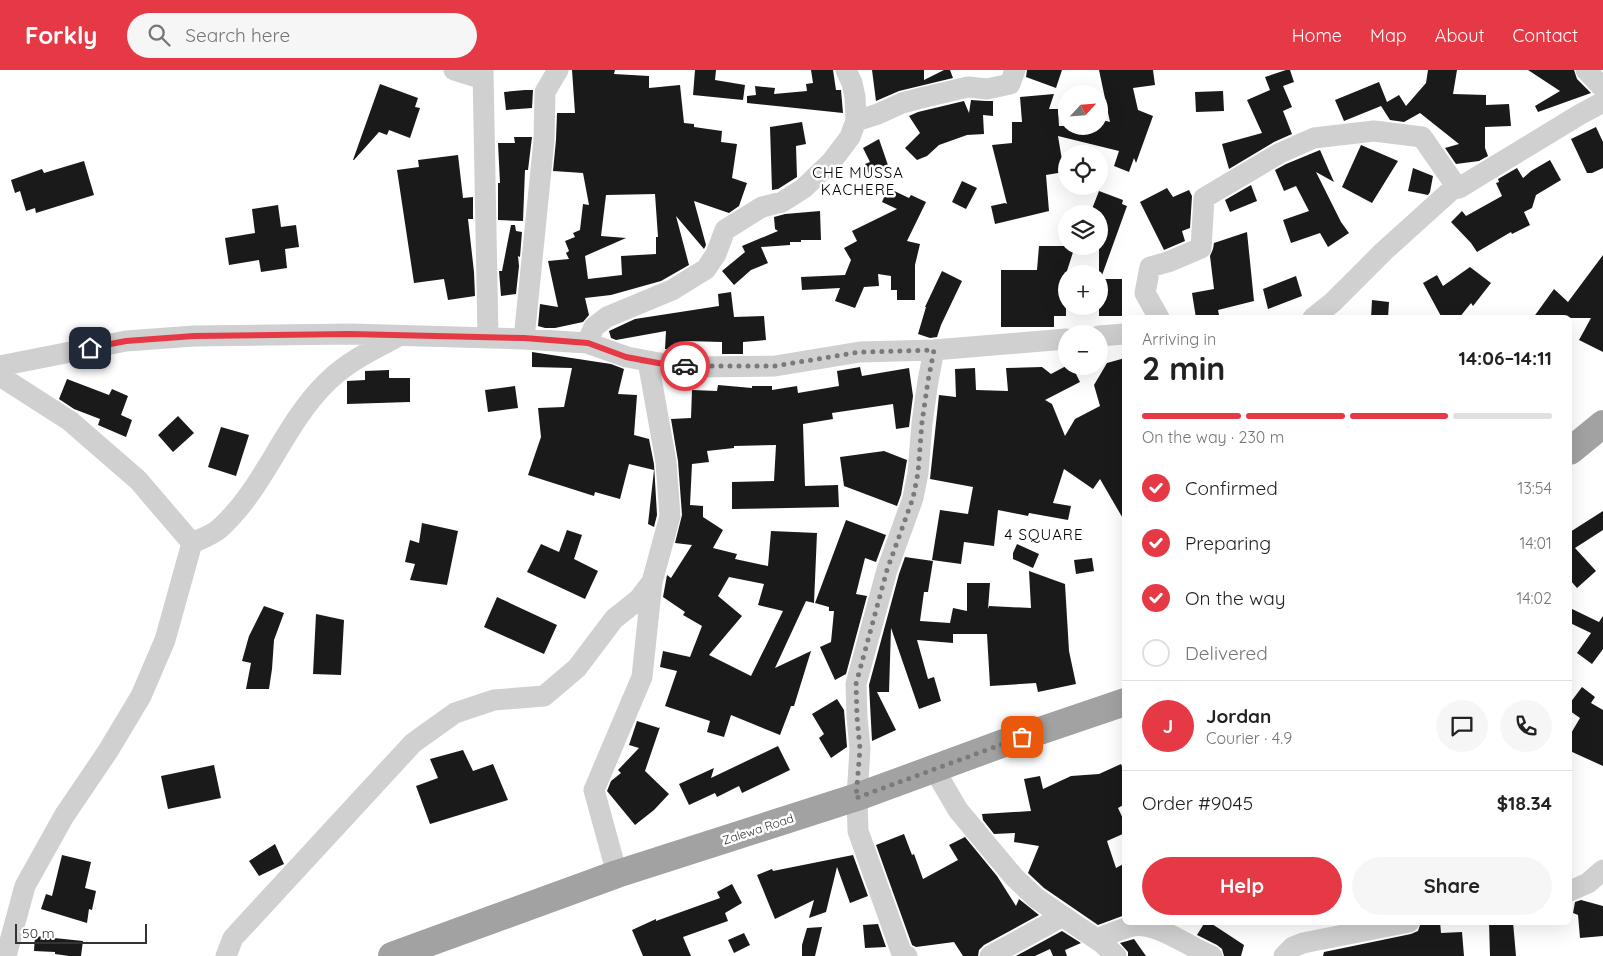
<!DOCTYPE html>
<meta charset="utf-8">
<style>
:root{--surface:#fff;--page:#f6f6f6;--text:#222;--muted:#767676;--line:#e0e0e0;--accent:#e63946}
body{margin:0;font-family:Quicksand,sans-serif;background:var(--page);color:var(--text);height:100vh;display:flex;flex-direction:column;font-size:19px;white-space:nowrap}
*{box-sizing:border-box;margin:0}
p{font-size:16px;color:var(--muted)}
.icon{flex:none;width:28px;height:28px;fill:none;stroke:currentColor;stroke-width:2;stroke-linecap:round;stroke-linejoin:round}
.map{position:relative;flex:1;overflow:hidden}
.drawer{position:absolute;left:1122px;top:245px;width:450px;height:610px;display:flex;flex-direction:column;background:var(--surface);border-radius:8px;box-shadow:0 5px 20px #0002}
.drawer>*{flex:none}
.needle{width:32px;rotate:64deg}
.buttons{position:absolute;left:1058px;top:15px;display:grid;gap:10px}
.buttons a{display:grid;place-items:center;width:50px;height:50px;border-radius:50%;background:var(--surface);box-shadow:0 5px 20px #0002;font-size:25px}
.scale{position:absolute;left:15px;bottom:12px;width:132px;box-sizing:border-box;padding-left:5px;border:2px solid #333;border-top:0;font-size:14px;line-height:18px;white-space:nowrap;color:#333;-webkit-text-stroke:4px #fff;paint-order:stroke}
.pin{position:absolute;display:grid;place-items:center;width:42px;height:42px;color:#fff;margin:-21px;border-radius:10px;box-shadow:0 2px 8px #0006}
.courier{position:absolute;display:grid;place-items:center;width:50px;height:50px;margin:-25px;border:4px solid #e63946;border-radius:50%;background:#fff;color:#222;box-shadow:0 1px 6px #0007}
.head em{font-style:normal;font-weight:700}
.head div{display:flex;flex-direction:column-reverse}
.head{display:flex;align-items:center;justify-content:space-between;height:85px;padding:0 20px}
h1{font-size:32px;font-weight:700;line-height:38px}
.bar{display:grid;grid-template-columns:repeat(4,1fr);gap:8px 5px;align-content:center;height:60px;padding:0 20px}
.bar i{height:6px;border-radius:4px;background:var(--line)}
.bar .active{background:var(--accent)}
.bar p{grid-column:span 4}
.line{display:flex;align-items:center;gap:12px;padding:0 20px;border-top:1px solid var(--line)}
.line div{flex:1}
.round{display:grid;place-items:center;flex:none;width:52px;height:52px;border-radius:26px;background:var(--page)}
ol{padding:0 20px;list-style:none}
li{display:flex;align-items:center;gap:15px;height:55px}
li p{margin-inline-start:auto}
li .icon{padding:5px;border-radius:50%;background:var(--accent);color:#fff;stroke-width:4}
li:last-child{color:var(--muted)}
li i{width:28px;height:28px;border:2px solid var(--line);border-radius:50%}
.primary-button{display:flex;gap:10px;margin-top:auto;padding:10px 20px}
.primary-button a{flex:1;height:58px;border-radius:30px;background:var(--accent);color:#fff;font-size:20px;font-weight:700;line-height:58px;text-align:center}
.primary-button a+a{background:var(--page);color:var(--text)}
header{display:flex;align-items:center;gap:30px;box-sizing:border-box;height:70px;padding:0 25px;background:var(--accent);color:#fff}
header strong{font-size:24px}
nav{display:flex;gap:28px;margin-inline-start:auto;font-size:18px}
.search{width:350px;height:45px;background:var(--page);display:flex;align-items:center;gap:12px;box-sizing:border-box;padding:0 18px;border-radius:28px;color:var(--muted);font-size:19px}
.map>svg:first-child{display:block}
</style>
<header>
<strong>Forkly</strong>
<div class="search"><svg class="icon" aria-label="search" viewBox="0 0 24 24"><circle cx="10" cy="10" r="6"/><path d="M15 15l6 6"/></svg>Search here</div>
<nav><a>Home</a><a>Map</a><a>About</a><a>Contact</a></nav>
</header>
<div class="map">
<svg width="1603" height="886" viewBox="0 0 1603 886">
<rect width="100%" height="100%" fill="#fff"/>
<path fill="#1a1a1a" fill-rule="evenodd" d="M572 0H615L614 4 649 6V18L680 15 684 53 694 54V57L722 61 721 72 737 74 732 108 747 113 739 136 729 143 694 131 706 175 704 179 676 146 689 195 661 211 611 225 585 228 589 245 583 252 555 258H545L538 256 540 234 558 237 548 191 569 189 566 183 569 181 565 171 575 167 573 163 580 160 583 134 589 135 583 103 553 101 556 70 557 43H575ZM655 124 658 167H656V184L621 186 622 205 588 209 585 186 626 168 601 166 606 125Z
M695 0H716L715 10 745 15 743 30 693 25Z
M811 0H833L836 20H841L843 43 747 33V26L756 25 755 16 775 18 774 24 807 21 806 14 813 13Z
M872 0H924V10L944 0H950L953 8 899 21 876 31Z
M1027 0H1062L1056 18 1026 7Z
M1099 0H1153L1155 15 1133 18 1138 40 1153 46 1136 93 1134 88 1129 102 1114 96 1119 81 1058 66 1064 102 1046 105 1049 141 995 154 991 136 1005 133 1007 134 992 75 1012 73V52H1022L1020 27 1054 24 1049 39H1058L1059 56H1099V49L1110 52Z
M1286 0H1290L1294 12 1283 16 1292 37 1283 41 1292 64 1274 72 1229 99 1222 74 1262 63 1247 30 1270 20 1265 7Z
M1428 0H1457L1453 24 1486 25V35L1509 34 1511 56 1485 57V78L1488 86 1479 91 1456 94 1445 78 1459 74 1420 43 1404 52 1390 50 1381 36 1344 51 1335 30 1379 12 1387 32 1399 25 1406 36 1426 13Z
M1528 0H1574L1577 9 1591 23 1538 42 1535 36 1560 21Z
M380 14 418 28 415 37 420 38 410 68 389 60 387 65 379 62 354 90H353Z
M525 20H533L532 38 506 40 504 22Z
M1223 21 1224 41 1196 42 1195 22Z
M971 30 986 31H993V46L983 45 984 64 967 65 939 75 927 86 917 90 905 78 920 63 909 46 918 42 964 31 969 43Z
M802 52 806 74 796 76 797 107 778 119 772 120 770 57Z
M1596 57 1603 72V98L1592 103H1587L1571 69Z
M514 67H532L528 100H525L523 151 498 150V113H500L498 73H515Z
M879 69 890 101 871 109 865 94 870 92 863 78Z
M1361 75 1398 91 1372 133 1342 117Z
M1320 80 1334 112 1316 102 1341 152 1349 163 1328 177 1320 163 1291 173 1283 150 1309 141 1296 116 1284 121 1275 100 1286 94Z
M458 85 463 128 473 127V149H468L474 202 475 226 448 230 444 209 414 213 397 100 419 97 418 90Z
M1550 90 1561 110 1536 125 1532 138 1524 142 1530 155 1512 164 1511 162 1477 182 1471 173 1451 152 1462 141 1466 146 1502 126 1496 113 1499 112 1498 109 1517 98 1523 108 1531 101Z
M84 91 94 125 36 143 35 138 26 141 20 121 15 123 11 110 42 99 44 103Z
M1413 98 1433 106 1430 122 1428 125 1408 121Z
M962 111 977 118 966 139 952 132Z
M1251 115 1257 131 1230 142 1225 130Z
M888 118 909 128 911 125 926 132 907 171 920 174 915 195V230H897V220H891V206L878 204 879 216 864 217 855 238 835 231 840 218 802 220 801 207 845 205 851 190 844 178 857 171 852 161 897 139 882 132Z
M1167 118 1173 127 1189 120 1192 126 1190 158 1182 161 1185 171 1164 180 1140 132Z
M1099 121 1123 130 1122 134 1127 136 1101 208H1099V144H1090Z
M278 135 281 157 296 155 299 177 285 179 287 198 261 202 259 190 229 195 225 168 255 163 252 139Z
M820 141 821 170H801V172H790V175L761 177 768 193 751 200 734 215 722 201 745 182 742 176 778 161 775 159 774 147 785 144Z
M511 155H515L516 161 522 162 520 187 518 186 519 196 516 224 501 226 499 201H502Z
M1247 162 1254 231 1218 240 1219 245 1196 248 1192 223 1214 219 1210 186 1213 179 1214 173Z
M1039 176H1075L1066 204V246H1054V257H1001V200H1037Z
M1603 185V282L1579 270 1591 248H1533L1554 219 1568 232Z
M1470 197 1491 213 1473 236 1471 233 1459 248H1442L1423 213 1437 205 1443 216Z
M942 201 962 211 941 255 937 267 930 268 918 264 926 237H925Z
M1296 206 1302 226 1268 239 1263 219Z
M1099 209H1122V246H1099Z
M731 222 734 247 764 246 766 270 743 272V284H722V272L686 271V280L665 279 666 261 616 270 611 268 609 261 635 249 719 236 718 224Z
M1372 230 1389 232 1388 248H1371Z
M532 282 611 294 624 299 618 324 637 325 634 365 649 369 654 394 657 445 654 457 648 454 654 400 629 394 620 429 595 422 594 426 528 405 541 367 538 338 564 337 572 298 532 297Z
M1125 288V452L1100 409 1093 419 1064 399 1053 433 1071 436 1068 450 1029 443 1028 446 998 440 994 476 964 472 961 494 932 490 940 440 968 444 973 417 930 409 939 325 956 327 955 299 975 298 976 320 1008 321 1006 298 1042 297 1051 304 1066 296H1072L1080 312 1045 330 1052 334 1065 366 1075 349 1100 336 1094 315 1107 293Z
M860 297 862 306 909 298 913 326 909 357 896 359 893 334 832 343 833 349 803 354 805 416 838 415 839 437 732 439V412L774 411 776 375 734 376V378L707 381 709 392 692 394 690 435 703 436V447L723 460 713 478 737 484 735 489 768 496 771 461 817 463 814 533 806 531 775 598 811 581 794 636H791L780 665 731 645 724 667 707 662 710 651 665 636 677 601 660 597 663 581 690 587 702 556 683 545 685 542 663 527 667 505 671 508 692 475 675 473 682 445 678 391 671 349 691 348 692 320 717 321 718 315 752 318V316H772V320L797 316 798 323 839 316 837 301ZM729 507 764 514 758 535 783 541 751 606 709 585 742 546 718 526Z
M389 300V308H410V332L347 334V311L365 310V301Z
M67 309 109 325 112 319 128 326 121 345 132 350 126 367 98 355 100 349 74 339 59 329Z
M515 316 518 338 488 342 485 320Z
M178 346 194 363 173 382 158 365Z
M221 357 249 365 236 406 208 397Z
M884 381 907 390 901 425 897 436 844 416 840 387Z
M1603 441V460L1575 478 1596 501 1577 518 1570 510V462Z
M846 450 886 465 876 492 865 488 856 524 867 526 846 604 835 610 820 577 831 572 834 541H829V537L815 533Z
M422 453 458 461 447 515 410 510 415 494 405 492 410 470 419 473Z
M567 460 582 465 574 489 598 501 585 529 527 502 541 474 559 482Z
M1017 474 1039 484 1033 498 1013 489V483Z
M905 487 933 491 928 522H924L920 551 950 553 953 538 967 541V513H990L988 539 989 536 1031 538 1029 501 1065 514 1069 581 1076 614 1038 622 1036 613 990 616 987 564H953V573L917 570 928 609 934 607 941 631 919 639 891 558 889 622H877L896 660 872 671 869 615 899 504Z
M1092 488 1094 501 1076 504 1074 490Z
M497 527 557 555 544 584 484 557Z
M264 536 284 543 274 570 272 599 269 619H246L251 593 242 591 249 566Z
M1570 538 1599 552 1603 546V579L1592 594 1577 583 1591 563 1570 553Z
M316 544 344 550 341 605 313 604Z
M1582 617 1595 627 1591 633 1603 640V696L1570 681V665L1580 648 1570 641V633Z
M837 629 844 640 847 677 831 688 819 668 824 664 812 644Z
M637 651 659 658 660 657 645 701 669 724 654 740 635 755 607 721 611 711 621 703 618 700 639 678 629 675Z
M778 676 790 700 742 723 739 716 717 727 715 723 689 735 679 714 714 698 711 708Z
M463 680 473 701 493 694 508 730 430 754 416 716 438 708 430 689Z
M1121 694 1125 703V734L1118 738 1125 753V763L1107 771 1116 798 1125 793V845L1098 855 1044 818 1028 803 1039 776 1014 772 1015 763 994 764 983 750 982 744 1031 741 1024 709 1040 706 1043 719 1071 706 1099 704Z
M214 695 221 728 168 739 161 706Z
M904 764 912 785 914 784 923 809 958 790 949 775 965 767 997 806 1016 836 1019 829 1039 845 984 875 979 880 978 886H963L954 872 916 877 912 875 876 775Z
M275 774 284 794 259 806 249 791Z
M62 785 91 792 85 818 96 821 92 840 89 839 87 853 41 839 46 824 52 826Z
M853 785 868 826 850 833 837 797 826 842 809 848 814 830 775 849 757 805 772 799 773 801Z
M732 814 742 833 725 843 728 851 683 867 691 886H643L632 860 656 849V851L720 828 717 822Z
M1581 830 1603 836V866L1580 868 1578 845 1573 843 1575 832Z
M1205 852H1209L1244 875 1241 886H1224L1222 879 1217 875 1197 865Z
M1421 852H1440L1441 863 1462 862 1464 886H1323L1324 882 1411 864 1418 861Z
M1489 852H1513L1516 886H1490Z
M878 854 886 877 865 878 863 855Z
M822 857 815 886H802V875L807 858Z
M1062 861 1081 873 1065 880 1067 886H1053L1050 879 1035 886H1016Z
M744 863 750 875 734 883 728 870Z
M35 866 83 871 81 886H69L55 884V882L34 881Z
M1134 869 1146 886H1128V882L1120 873Z"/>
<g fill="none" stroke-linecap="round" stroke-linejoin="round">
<path stroke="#d0d0d0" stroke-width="21" d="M454 0 483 9
M483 0 488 268
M1586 0 1603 18
M856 51 878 44 902 33 925 27 968 17 987 19 1010 14 1015 0
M1159 248 1145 223 1150 197 1168 192 1201 178 1204 128 1280 83 1314 68 1374 61 1422 67 1456 116
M1313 248 1333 232 1384 181 1456 116 1459 118 1579 45 1603 32
M1099 266 1125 264
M524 269 544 70 545 22 558 0
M587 273 594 257 607 247 672 220 706 199 716 184 725 160 762 137 782 132 804 118 832 91 850 67 856 51 855 27 852 13 846 0
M0 296 126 271 194 266 350 264 524 269 587 273 627 287 659 293 696 297 775 296 860 282 934 280 1066 269
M0 306 70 351 138 410 192 473
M934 699 958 740 1014 807 1036 828 1102 873 1116 886
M617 804 594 720 642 607 652 512 670 446 666 392 648 291
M1570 821 1588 813 1603 800
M1096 869C1108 865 1120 859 1133 856 1158 852 1188 877 1212 886
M6 886 25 816 64 746 108 681 141 626 165 570 192 473C201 469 212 465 219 459 265 418 283 355 327 312 347 292 372 280 397 267
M226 886 233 868 413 673 455 643 494 630 544 626 577 598 614 549 639 529 652 512
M907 886 902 884 858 761 857 727 860 679 857 647 856 614 887 500 913 428 918 403 922 353 928 311 934 280
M990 886 1063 846
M1284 886 1293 877 1303 873 1409 852"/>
<path stroke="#a2a2a2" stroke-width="28" d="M1570 381 1603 354
M392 886 617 804 857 727 1004 673 1125 632"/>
</g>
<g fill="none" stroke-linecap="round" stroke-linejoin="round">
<path stroke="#7a7a7a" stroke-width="5" stroke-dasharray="0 9" d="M685 296H775L860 282 934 280 928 311 922 352 918 403 913 428 887 500 856 614 857 647 860 679 856 728 1022 667"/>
<path stroke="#e63946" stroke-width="6" d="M90 278 126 271 194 266 350 264 524 268 588 273 626 287 658 293 685 296"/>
</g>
<g text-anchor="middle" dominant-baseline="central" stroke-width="5" stroke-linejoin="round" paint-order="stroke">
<g font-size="12" fill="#333" stroke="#fff">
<text transform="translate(758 759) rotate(-18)">Zalewa Road</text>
</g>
<g font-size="15" letter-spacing="1" fill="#000" stroke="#fff">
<text x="858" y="102">CHE MUSSA<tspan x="858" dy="17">KACHERE</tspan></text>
<text x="1044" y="464">4 SQUARE</text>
</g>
</g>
</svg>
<div class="buttons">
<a><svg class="needle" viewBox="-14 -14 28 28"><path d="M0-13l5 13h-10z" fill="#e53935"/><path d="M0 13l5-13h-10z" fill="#767676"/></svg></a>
<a><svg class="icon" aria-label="locate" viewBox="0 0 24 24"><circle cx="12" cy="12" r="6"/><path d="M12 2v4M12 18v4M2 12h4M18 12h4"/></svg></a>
<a><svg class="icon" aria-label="layers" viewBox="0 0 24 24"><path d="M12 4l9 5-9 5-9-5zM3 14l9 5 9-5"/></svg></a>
<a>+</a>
<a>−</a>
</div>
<div class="scale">50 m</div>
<div class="pin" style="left:1022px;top:667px;background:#ea580c"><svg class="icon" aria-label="bag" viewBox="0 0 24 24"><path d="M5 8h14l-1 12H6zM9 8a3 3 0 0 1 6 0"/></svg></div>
<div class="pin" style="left:90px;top:278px;background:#1f2937"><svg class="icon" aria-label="home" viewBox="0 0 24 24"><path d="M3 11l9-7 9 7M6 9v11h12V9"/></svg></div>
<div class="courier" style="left:685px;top:296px"><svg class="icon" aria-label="car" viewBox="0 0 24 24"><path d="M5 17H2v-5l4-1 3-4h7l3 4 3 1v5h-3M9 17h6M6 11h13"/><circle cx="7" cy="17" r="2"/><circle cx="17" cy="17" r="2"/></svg></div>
<section class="drawer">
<div class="head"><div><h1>2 min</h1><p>Arriving in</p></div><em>14:06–14:11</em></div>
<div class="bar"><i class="active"></i><i class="active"></i><i class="active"></i><i></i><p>On the way · 230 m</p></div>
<ol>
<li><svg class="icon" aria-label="check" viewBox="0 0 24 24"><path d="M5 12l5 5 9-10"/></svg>Confirmed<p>13:54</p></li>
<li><svg class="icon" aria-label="check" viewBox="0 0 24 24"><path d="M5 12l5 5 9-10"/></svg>Preparing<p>14:01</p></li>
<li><svg class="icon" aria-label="check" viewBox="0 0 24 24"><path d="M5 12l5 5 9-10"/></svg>On the way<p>14:02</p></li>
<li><i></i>Delivered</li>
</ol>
<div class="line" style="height:90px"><b class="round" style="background:var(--accent);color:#fff">J</b><div><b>Jordan</b><p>Courier · 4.9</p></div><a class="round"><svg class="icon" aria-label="chat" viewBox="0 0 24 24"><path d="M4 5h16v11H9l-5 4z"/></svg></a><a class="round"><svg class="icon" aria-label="phone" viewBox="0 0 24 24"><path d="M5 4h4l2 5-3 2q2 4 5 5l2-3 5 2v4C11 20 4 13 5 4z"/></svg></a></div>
<div class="line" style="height:65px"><div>Order #9045</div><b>$18.34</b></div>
<div class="primary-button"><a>Help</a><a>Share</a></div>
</section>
</div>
